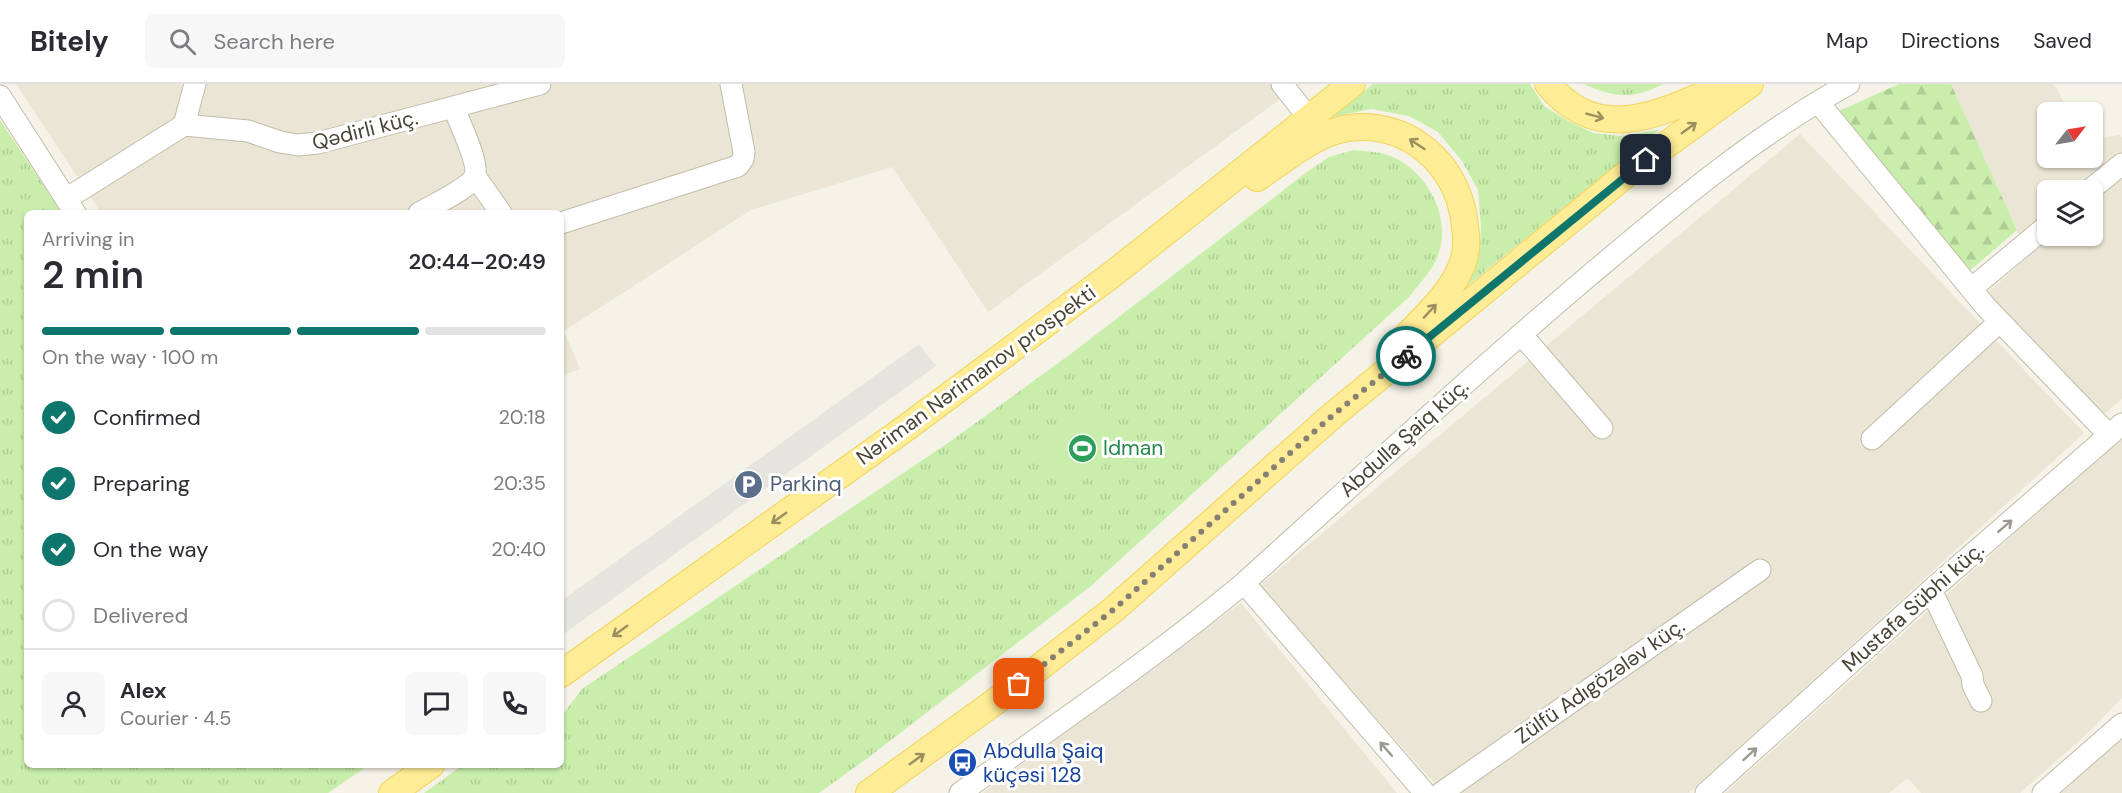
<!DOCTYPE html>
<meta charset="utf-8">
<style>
:root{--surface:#fff;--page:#f7f7f7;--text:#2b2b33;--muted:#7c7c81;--line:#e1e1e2;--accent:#0f766e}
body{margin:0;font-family:"DM Sans",sans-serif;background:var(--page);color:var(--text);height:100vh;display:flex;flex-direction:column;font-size:22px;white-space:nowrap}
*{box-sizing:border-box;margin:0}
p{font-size:20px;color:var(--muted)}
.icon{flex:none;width:33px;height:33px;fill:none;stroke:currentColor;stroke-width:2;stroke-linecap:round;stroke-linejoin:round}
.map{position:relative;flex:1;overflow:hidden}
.drawer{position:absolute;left:24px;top:126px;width:540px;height:558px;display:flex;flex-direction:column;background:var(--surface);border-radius:9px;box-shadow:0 2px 4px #0004}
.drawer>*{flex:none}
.needle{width:39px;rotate:59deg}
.fabs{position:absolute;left:2037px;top:18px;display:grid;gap:12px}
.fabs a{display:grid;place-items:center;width:66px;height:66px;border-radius:9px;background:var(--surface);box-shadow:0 2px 4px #0004;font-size:30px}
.pin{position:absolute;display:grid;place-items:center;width:51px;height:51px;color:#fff;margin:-26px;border-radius:12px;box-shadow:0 3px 9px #0006}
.courier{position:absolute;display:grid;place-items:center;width:60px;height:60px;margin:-30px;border:4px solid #0f766e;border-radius:50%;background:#fff;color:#222;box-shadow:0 2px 8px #0007}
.overview em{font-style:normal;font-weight:600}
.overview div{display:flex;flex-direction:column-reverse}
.overview{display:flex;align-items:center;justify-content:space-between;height:102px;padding:0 18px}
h1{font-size:39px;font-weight:600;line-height:45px}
.bar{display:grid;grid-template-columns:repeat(4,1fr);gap:9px 6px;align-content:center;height:72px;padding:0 18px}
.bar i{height:8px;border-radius:4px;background:var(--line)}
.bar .selected{background:var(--accent)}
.bar p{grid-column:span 4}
.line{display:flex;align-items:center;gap:15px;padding:0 18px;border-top:2px solid var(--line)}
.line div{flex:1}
.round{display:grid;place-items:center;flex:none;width:63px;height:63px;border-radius:9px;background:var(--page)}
ol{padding:0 18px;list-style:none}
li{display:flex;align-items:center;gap:18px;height:66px}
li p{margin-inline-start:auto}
li .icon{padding:6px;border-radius:50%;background:var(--accent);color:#fff;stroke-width:4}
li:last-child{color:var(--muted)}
li i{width:33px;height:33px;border:3px solid var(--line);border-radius:50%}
header{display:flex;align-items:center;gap:36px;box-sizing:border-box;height:84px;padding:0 30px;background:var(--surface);border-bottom:2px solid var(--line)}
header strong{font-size:28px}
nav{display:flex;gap:33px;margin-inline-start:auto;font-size:21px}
.search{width:420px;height:54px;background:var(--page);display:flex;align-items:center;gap:15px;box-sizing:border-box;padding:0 21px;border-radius:9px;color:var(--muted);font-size:22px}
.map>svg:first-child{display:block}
</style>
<header>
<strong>Bitely</strong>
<div class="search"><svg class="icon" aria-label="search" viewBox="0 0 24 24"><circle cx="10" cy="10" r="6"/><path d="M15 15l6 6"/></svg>Search here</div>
<nav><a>Map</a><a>Directions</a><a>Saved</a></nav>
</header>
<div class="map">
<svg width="2122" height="709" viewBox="0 0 2122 709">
<defs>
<pattern id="grass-tufts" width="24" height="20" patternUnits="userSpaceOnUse" patternTransform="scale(1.5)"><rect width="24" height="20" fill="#c9eeab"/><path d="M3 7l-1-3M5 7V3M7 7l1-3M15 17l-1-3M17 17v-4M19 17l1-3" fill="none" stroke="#aecd94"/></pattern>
<pattern id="forest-firs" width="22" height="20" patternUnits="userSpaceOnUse" patternTransform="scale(1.5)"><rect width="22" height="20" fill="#c9eeab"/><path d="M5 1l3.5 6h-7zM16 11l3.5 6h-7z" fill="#aecd94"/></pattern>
</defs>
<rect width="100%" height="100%" fill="#f5f2e7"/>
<path fill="#eae5d4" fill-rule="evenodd" d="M16 0H1301L988 228 892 83 751 126 564 247 580 285 561 292V129H101Z
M1951 0H2054L2069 28H2048V74H2092L2093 55 2120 51 2122 54V315L2102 332 1986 210 2029 172ZM2048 106H2092V152H2048Z
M1800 50 2084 349 1689 709H1443L1259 502Z
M2122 353V614L2089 648 2020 709H1921L1908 694 1889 709H1725Z
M1241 519 1397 709H983Z
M2122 653V709H2061Z"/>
<path fill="url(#grass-tufts)" d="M1373 0H1530L1544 22 1568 37 1593 49 1621 52 1659 46 1467 202 1480 165 1481 143 1478 106 1462 77 1438 48 1409 32 1371 25 1327 34Z
M1584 0H1663C1635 15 1613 14 1584 0Z
M0 36 62 129H27V681H369L328 709H0Z
M1354 66C1365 68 1380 67 1390 72 1430 87 1456 141 1434 180 1428 191 1417 202 1409 213L1091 502 869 673 819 709H424L463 681H561V633L582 605 948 359 1072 269 1307 88 1329 73Z"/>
<path fill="url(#forest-firs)" d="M1899 0H1951L2017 146 1966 190 1839 27Z"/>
<path fill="#c9eeab" d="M1098 318 1131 359 1066 410 1034 369Z"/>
<path fill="#e6e4df" d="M919 260 936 282 561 552V517Z"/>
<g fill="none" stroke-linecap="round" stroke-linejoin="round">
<defs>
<path id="minor" d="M1282 0 1308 33
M0 12 75 129
M1818 18 1986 223 2109 351
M184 41 195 0
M475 92 501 129
M2090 106 2122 80
M66 115 184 41 248 47 280 58 298 61 318 59 540 0
M419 129C432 122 467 105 474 94 481 82 459 38 454 24
M561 139 738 82 743 75 744 68 731 0
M1971 205 2048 141
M1521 250 1602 344
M1872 355 1999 238
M1244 499 1425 709
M1931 506 1972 592 1973 601 1981 617
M960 709C1056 641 1154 574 1244 499 1359 395 1472 291 1590 191 1672 122 1754 52 1849 0
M1441 709 1760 486
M1706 709 1931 506 2122 340
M2043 709 2122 640"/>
<path id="major" d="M1548 0C1600 64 1666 27 1727 0
M1257 94C1284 76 1315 49 1348 44 1406 36 1456 78 1464 135 1466 148 1468 162 1464 175 1454 209 1421 236 1398 261
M561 590 903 346 1114 189 1352 0
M392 709 431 681
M869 709 1000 614 1113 526 1333 331 1629 88 1750 0"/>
</defs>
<use href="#minor" stroke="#c2bca8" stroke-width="23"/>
<use href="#major" stroke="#f2d458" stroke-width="28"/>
<use href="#minor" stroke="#fff" stroke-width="21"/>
<use href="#major" stroke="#ffec96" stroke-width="26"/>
</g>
<defs><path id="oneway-shaft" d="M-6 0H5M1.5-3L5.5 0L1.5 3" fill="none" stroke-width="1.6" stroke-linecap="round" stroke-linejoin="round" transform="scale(1.5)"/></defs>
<g stroke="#9b8f61">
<use href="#oneway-shaft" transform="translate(1595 32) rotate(15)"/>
<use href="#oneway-shaft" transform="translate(1689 44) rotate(-36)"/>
<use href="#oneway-shaft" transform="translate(1417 60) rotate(-147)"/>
<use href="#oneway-shaft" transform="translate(1430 227) rotate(-47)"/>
<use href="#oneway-shaft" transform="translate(779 434) rotate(145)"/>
<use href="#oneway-shaft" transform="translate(620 547) rotate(144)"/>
<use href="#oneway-shaft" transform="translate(917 675) rotate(-36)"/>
</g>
<g stroke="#9b9890">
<use href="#oneway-shaft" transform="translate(2005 442) rotate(-41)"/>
<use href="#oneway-shaft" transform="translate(1386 665) rotate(-131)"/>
<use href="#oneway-shaft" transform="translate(1750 670) rotate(-42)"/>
</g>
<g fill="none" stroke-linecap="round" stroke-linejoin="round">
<path stroke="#858073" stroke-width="6" stroke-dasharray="0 10.8" d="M1019 600 1113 526 1333 331 1406 272"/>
<path stroke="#0f766e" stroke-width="8" d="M1406 272 1646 76"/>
</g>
<defs>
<symbol id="stadium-disc" viewBox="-11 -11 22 22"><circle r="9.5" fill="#2e9e5b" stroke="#fff"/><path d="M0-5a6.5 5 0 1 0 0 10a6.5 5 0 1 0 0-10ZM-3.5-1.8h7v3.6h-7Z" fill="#fff"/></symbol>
<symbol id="parking-disc" viewBox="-11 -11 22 22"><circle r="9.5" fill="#5c6f8a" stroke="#fff"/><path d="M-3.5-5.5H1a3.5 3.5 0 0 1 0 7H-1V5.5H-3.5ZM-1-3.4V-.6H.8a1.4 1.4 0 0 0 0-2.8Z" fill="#fff"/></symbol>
<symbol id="bus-disc" viewBox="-11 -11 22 22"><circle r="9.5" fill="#1a4fb4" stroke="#fff"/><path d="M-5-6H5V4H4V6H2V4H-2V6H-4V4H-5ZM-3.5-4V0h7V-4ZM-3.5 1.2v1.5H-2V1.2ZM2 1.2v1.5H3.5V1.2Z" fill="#fff"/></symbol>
</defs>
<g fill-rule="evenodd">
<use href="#stadium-disc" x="1066" y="348" width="33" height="33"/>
<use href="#parking-disc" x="732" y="384" width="33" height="33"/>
<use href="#bus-disc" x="946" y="662" width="33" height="33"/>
</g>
<g text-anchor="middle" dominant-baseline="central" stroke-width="6" stroke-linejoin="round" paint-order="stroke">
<g font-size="21" fill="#494335" stroke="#fff">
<text transform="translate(365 46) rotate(-14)">Qədirli küç.</text>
<text transform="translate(976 291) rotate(-36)">Nəriman Nərimanov prospekti</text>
<text transform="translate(1404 354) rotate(-42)">Abdulla Şaiq küç.</text>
<text transform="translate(1913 523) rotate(-42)">Mustafa Sübhi küç.</text>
<text transform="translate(1600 597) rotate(-35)">Zülfü Adıgözələv küç.</text>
</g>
<g font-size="21" fill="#27864d" stroke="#fff" text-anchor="start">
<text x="1103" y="364">Idman</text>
</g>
<g font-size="21" fill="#4e5e75" stroke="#fff" text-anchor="start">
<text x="770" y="400">Parkinq</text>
</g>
<g font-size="21" fill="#164399" stroke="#fff" text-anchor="start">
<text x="983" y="667">Abdulla Şaiq<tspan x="983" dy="24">küçəsi 128</tspan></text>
</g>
</g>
</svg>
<div class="fabs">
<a><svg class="needle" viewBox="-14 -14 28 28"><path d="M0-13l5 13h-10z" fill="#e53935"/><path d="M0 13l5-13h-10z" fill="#7c7c81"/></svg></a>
<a><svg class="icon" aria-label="layers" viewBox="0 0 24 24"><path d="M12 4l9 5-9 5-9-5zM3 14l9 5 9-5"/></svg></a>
</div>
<div class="pin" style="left:1019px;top:600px;background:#ea580c"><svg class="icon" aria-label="bag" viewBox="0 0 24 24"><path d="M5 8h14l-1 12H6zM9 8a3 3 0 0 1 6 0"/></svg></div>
<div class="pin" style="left:1646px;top:76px;background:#1f2937"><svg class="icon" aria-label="home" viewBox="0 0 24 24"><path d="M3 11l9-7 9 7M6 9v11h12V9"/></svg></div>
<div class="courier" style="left:1406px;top:272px"><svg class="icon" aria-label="bike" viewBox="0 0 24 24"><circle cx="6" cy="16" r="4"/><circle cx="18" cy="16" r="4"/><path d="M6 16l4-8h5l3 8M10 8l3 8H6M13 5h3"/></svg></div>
<section class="drawer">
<div class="overview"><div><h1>2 min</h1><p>Arriving in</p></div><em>20:44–20:49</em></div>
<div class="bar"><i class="selected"></i><i class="selected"></i><i class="selected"></i><i></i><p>On the way · 100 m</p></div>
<ol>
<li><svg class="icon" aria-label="check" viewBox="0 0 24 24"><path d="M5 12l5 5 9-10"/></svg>Confirmed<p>20:18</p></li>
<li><svg class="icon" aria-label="check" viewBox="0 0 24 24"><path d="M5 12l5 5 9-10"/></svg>Preparing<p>20:35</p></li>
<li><svg class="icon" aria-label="check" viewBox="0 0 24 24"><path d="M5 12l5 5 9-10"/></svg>On the way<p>20:40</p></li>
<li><i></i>Delivered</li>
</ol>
<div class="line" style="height:108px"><a class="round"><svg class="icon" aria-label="person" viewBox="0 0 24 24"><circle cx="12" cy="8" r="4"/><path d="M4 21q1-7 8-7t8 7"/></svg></a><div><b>Alex</b><p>Courier · 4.5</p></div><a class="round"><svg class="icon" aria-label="chat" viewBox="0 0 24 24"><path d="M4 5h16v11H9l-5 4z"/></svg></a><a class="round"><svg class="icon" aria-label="phone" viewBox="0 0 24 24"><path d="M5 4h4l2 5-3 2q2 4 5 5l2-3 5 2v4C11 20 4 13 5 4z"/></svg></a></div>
</section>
</div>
